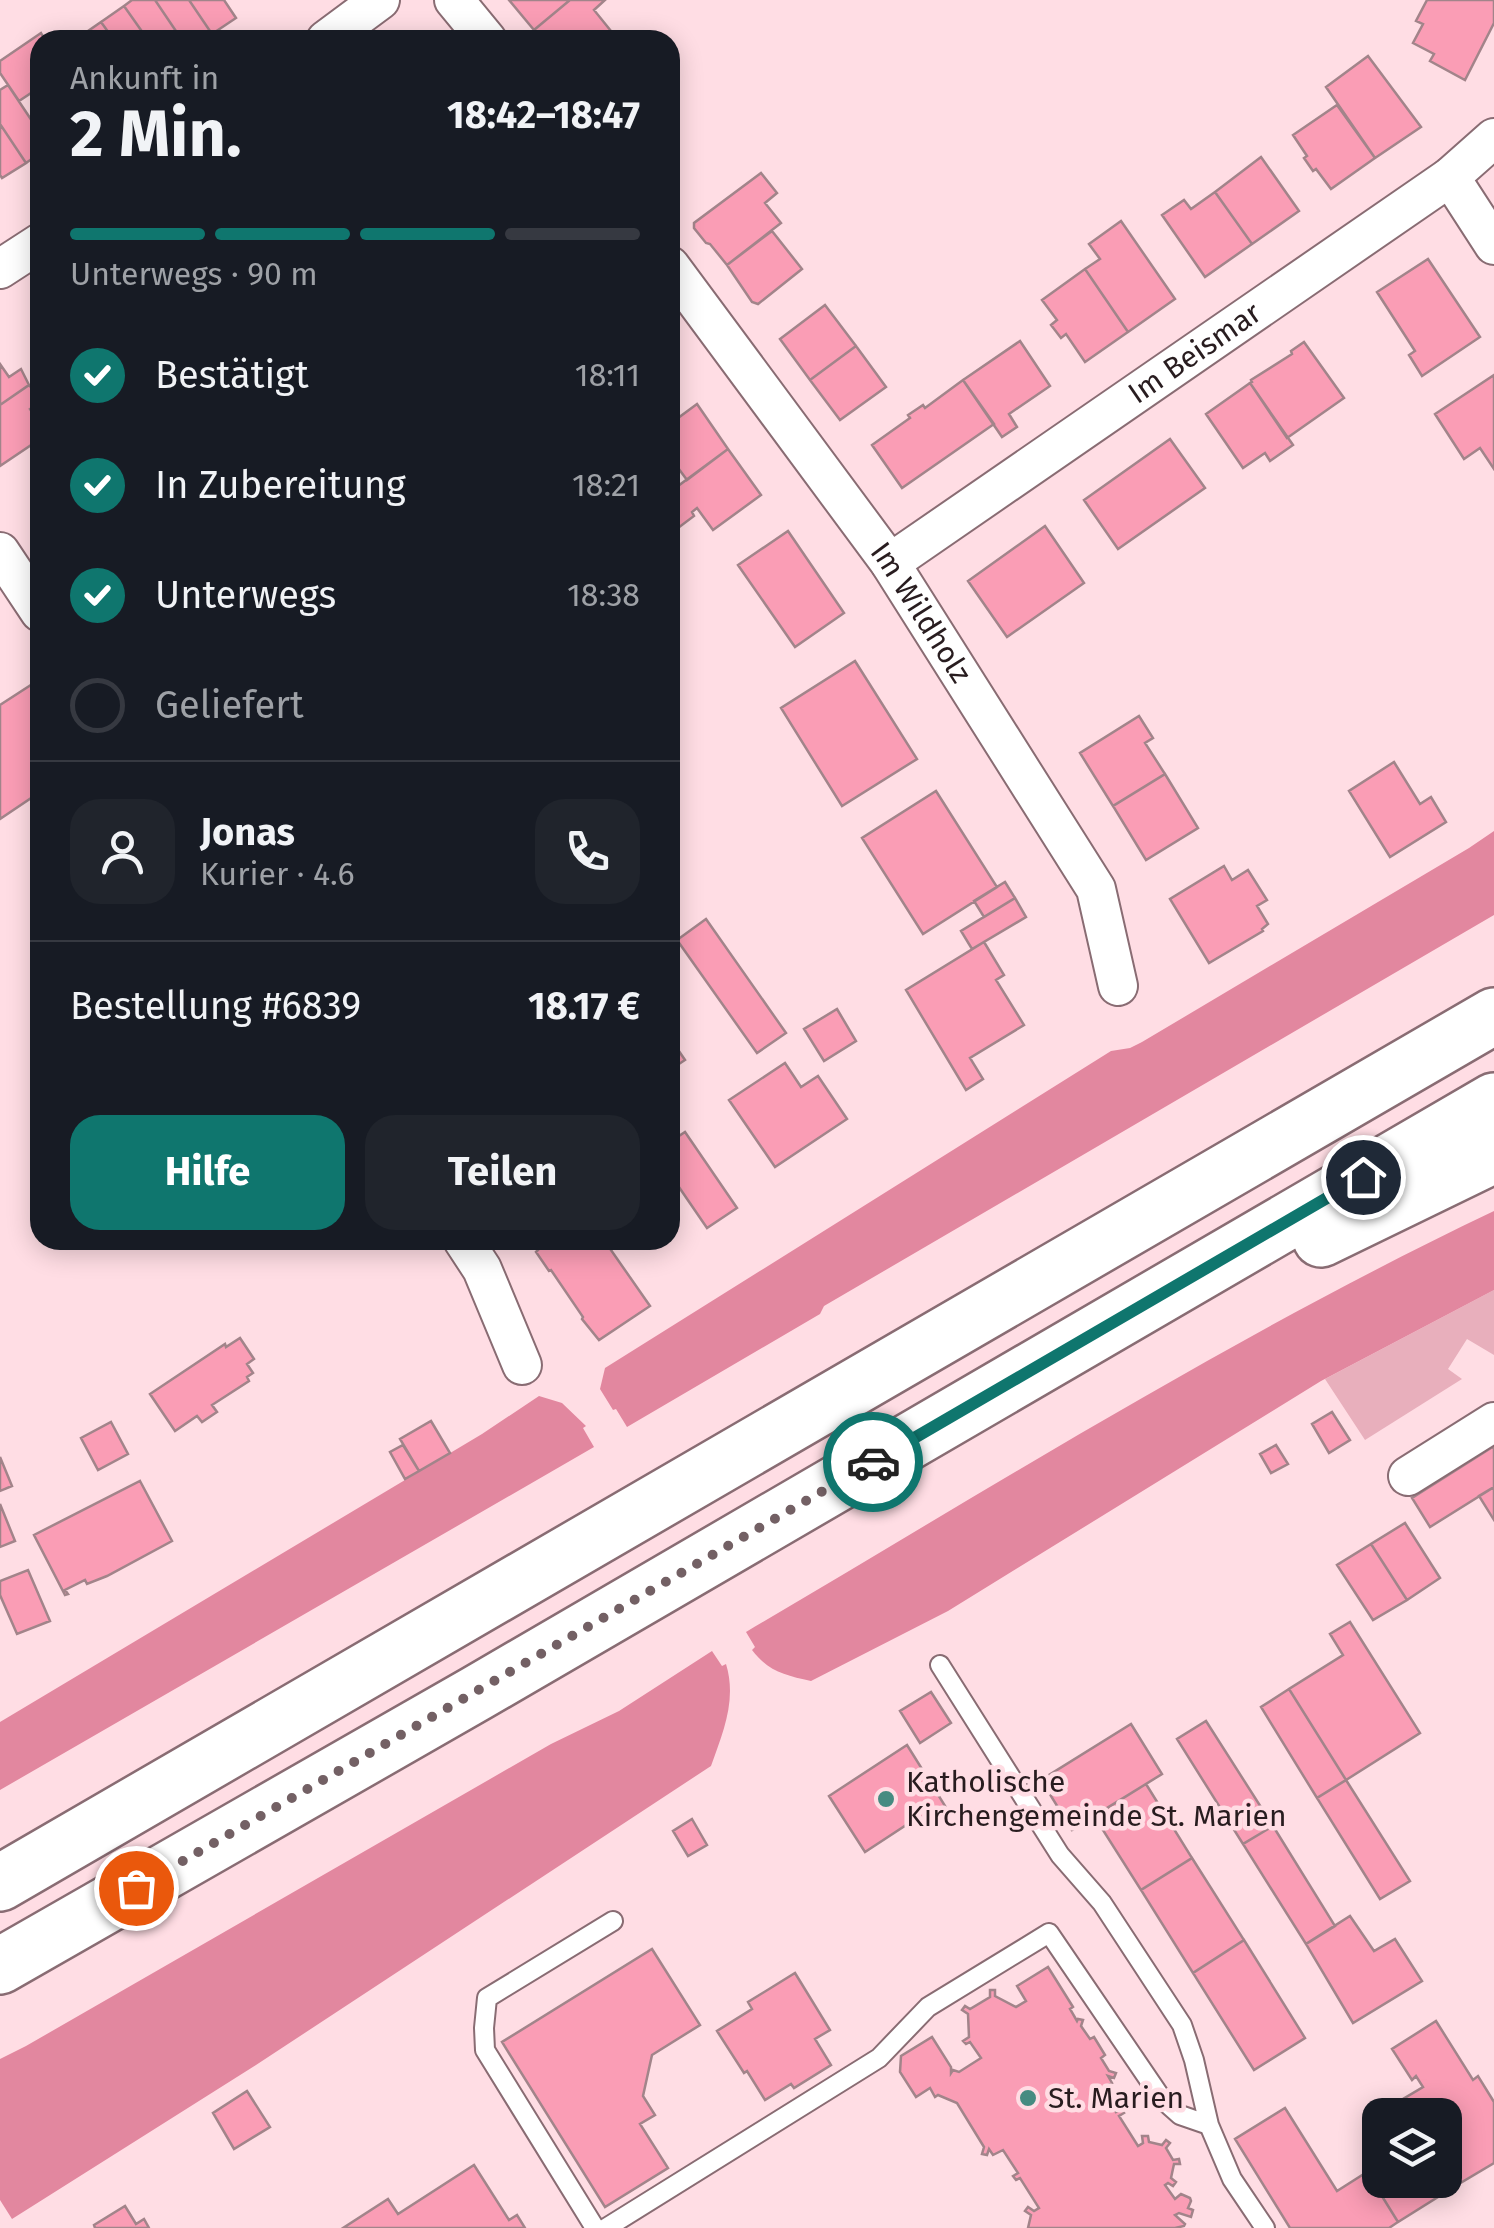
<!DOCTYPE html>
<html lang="de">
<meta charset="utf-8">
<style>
:root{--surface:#171b24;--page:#20242c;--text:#f1f3f6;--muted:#9ea1a6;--line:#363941;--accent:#0f766e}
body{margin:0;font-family:"Fira Sans",sans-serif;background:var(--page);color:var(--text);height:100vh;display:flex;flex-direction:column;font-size:38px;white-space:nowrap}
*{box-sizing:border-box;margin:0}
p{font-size:32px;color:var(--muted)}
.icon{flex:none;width:55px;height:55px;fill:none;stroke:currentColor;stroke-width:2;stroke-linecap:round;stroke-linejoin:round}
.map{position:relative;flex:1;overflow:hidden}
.details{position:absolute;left:30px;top:30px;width:650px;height:1220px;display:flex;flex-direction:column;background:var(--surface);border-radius:30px;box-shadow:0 5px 25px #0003}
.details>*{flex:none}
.controls{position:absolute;left:1362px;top:2098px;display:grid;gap:20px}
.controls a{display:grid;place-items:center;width:100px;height:100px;border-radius:20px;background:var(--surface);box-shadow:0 5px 25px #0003;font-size:50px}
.pin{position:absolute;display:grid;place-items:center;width:85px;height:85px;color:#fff;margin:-42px;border:5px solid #fff;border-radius:50%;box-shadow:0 2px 10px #0007}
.courier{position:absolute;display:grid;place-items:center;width:100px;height:100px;margin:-50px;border:8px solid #0f766e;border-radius:50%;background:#fff;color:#222;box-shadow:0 2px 12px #0007}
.overview em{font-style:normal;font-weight:700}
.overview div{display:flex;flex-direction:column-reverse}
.overview{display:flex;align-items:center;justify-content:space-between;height:170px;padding:0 40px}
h1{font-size:65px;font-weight:700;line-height:75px}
.bar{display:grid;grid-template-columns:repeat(4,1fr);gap:15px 10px;align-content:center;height:120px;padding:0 40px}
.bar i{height:12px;border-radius:8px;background:var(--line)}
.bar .current{background:var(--accent)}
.bar p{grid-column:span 4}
.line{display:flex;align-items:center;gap:25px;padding:0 40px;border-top:2px solid var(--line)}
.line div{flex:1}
.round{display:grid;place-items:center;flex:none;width:105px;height:105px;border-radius:30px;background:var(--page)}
ol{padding:0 40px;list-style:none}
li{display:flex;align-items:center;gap:30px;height:110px}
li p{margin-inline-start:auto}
li .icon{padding:10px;border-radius:50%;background:var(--accent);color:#fff;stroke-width:4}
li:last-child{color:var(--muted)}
li i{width:55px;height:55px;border:5px solid var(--line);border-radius:50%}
.cta{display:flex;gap:20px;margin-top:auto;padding:20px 40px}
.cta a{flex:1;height:115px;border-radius:30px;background:var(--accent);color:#fff;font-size:40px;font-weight:700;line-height:115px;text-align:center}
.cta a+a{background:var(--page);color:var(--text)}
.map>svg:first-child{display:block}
</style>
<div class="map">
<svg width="1494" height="2228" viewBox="0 0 1494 2228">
<rect width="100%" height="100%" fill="#ffdde4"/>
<path fill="#e8afbc" d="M1494 1290V1355L1467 1339 1448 1369 1462 1379 1365 1440 1325 1379Z"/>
<path fill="#e2879f" d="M1494 831V915L824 1306 820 1314 627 1427 616 1409 613 1410 600 1389 605 1368 1111 1051 1130 1048 1142 1042 1469 848Z
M1494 1211V1290L1321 1381 948 1611 811 1681C785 1675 769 1672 752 1650L755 1647 746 1632C992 1487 1236 1334 1494 1211Z
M539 1396 562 1403 586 1426 583 1428 594 1447 0 1790V1722L482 1434Z
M712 1651 722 1666 726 1664C737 1700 723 1732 711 1766L256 2065 12 2219 0 2200V2059L26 2046 551 1744 619 1711Z"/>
<path fill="#fa9db5" stroke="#a2848a" stroke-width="2.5" d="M132 0H155L182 40H148L124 6Z
M155 0H189L212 34 204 40H182Z
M189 0H224L236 18 212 34Z
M509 0H570L534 30Z
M570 0H605L594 10 611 31 600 40H542L534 30Z
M1427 0H1494V23L1465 80 1430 61 1434 54 1413 43 1423 24 1416 21Z
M124 6 148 40H114L101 22Z
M101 22 114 40H79L78 38Z
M41 33 45 40H40V87L19 101 0 73V61Z
M1368 56 1421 127 1375 158 1326 87Z
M8 85 40 133V153L26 163 0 124V90Z
M1337 105 1375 158 1331 189 1316 169 1313 171 1304 158 1307 156 1293 135Z
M0 124 26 163 2 178 0 175Z
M1261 157 1299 211 1252 244 1215 192Z
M761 173 777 193 765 203 781 223 727 265 710 244 706 243 694 228V223Z
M1215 192 1252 244 1205 277 1162 215 1184 200 1191 209Z
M1121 221 1175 299 1128 332 1085 269 1100 259 1089 244Z
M772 231 802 269 758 304 752 302 727 265Z
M1428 259 1480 337 1422 376 1409 355 1415 351 1377 292Z
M1085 269 1128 332 1085 362 1066 334 1061 338 1051 325 1057 320 1042 300Z
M825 305 856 346 810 380 780 339Z
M1020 341 1050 386 1009 414 1017 427 1002 437 963 380Z
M1304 342 1344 398 1287 438 1250 383 1252 382 1251 380 1292 354 1291 351Z
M856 346 886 387 840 420 810 380Z
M0 364 9 377 21 369 29 385 0 405Z
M1494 375V469L1480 448 1464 459 1435 414Z
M963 380 994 424 902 488 872 445 910 418 908 415 923 405 925 408Z
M1250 383 1293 445 1270 461 1265 453 1243 468 1206 414Z
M29 385 40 398V402L30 409 40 424V439L0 466V405Z
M697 404 728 449 687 480 670 457V424Z
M1170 439 1205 488 1118 549 1084 500Z
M728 449 761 495 713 530 697 508 692 512 694 516 670 534V492Z
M1045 526 1084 583 1007 637 968 581Z
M788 531 844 613 795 647 738 565Z
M855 661 917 759 842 806 781 708Z
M34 683 40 692V792L0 819V705Z
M1139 716 1153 738 1145 743 1165 774 1113 806 1080 753Z
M1394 762 1420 804 1431 797 1446 822 1390 857 1349 791Z
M1165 774 1198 828 1146 860 1113 806Z
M936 791 997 887 923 934 862 838Z
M1224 866 1232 880 1248 870 1267 900 1257 906 1268 924 1262 929 1263 931 1209 963 1170 899Z
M1005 882 1015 898 984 917 974 901Z
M1015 898 1026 917 972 949 961 931Z
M706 919 786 1033 757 1053 677 940Z
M984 942 1004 975 996 980 1024 1025 970 1058 983 1079 966 1090 906 990Z
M837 1009 856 1041 824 1061 804 1029Z
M670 1038 685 1060 670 1070Z
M785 1063 801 1087 818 1076 847 1119 775 1167 729 1100Z
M685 1132 737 1208 707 1228 670 1174V1142Z
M541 1240H604L650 1306 599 1340 582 1319 583 1317 551 1270 549 1271 536 1252 538 1250 534 1245Z
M240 1338 254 1359 247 1364 253 1373 247 1377 249 1381 212 1405 217 1412 202 1422 197 1416 175 1431 150 1394 225 1344 226 1347Z
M1332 1412 1350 1440 1329 1453 1312 1424Z
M431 1421 450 1453 419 1471 400 1439Z
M111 1422 128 1454 98 1470 81 1438Z
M403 1445 419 1471 405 1479 390 1452Z
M1276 1445 1288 1464 1271 1473 1260 1454Z
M1494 1446V1487L1430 1527 1412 1498Z
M0 1457 12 1486 0 1491Z
M140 1481 172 1541 107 1576 87 1584 85 1580 65 1590 68 1594 65 1595 34 1535Z
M1494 1487V1520L1479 1496Z
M0 1504 15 1541 0 1547Z
M1405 1523 1440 1578 1407 1600 1371 1544Z
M1371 1544 1407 1600 1373 1620 1337 1565Z
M28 1570 50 1621 17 1634 0 1595V1581Z
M1350 1622 1420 1733 1346 1780 1289 1689 1343 1655 1330 1634Z
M1289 1689 1346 1780 1317 1798 1261 1707Z
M931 1692 951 1723 920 1743 900 1711Z
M1206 1721 1273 1826 1243 1844 1177 1739Z
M1131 1724 1162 1774 1072 1830 1041 1780Z
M907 1745 947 1809 925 1823 920 1816 865 1852 829 1796Z
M1346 1780 1410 1881 1380 1899 1317 1798Z
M1146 1784 1192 1858 1141 1890 1094 1816Z
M692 1819 707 1845 688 1856 673 1831Z
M1273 1826 1335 1926 1306 1944 1243 1844Z
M1192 1858 1244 1940 1193 1973 1141 1890Z
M1350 1916 1374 1951 1395 1939 1422 1981 1353 2023 1306 1944Z
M1244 1940 1305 2038 1254 2070 1193 1973Z
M652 1949 700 2025 652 2055 643 2096 655 2115 640 2124 668 2168 605 2207 502 2042Z
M1048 1967 1073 2007 1070 2009 1077 2021 1078 2019 1083 2020 1081 2026 1090 2039 1094 2037 1105 2055 1101 2058 1109 2071 1116 2073 1114 2078 1108 2076 1112 2083 1102 2089 1116 2112 1121 2109 1124 2113 1119 2116 1138 2146 1143 2143 1142 2136H1148L1149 2142 1162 2145 1166 2140 1170 2143 1166 2148 1173 2160 1179 2159 1180 2164H1174L1171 2178 1176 2182 1173 2186 1168 2183 1165 2185 1175 2199 1181 2194 1190 2198 1191 2201 1188 2208 1193 2210 1191 2217 1179 2213 1175 2215 1185 2224 1184 2226 1175 2228H1028L1031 2215 1025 2211 1028 2207 1034 2211 1039 2208 1020 2178 1016 2180 1013 2176 1018 2173 1003 2150 993 2155 989 2149 987 2155 982 2154 984 2147 957 2103 938 2095 935 2097 930 2088 916 2097 900 2072 901 2056 932 2037 951 2067V2073L953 2070 959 2072 981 2058 970 2042 966 2044 963 2041 969 2037 968 2014 962 2010 965 2006 970 2009 990 1997V1990H995V1996L1016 2007 1026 2001 1017 1986Z
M795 1973 830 2030 815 2039 831 2065 794 2088 791 2084 765 2100 747 2071 744 2073 717 2031 752 2009 748 2002Z
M1436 2021 1473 2080 1478 2076 1494 2102V2163L1457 2185 1445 2166V2115H1413L1403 2099 1423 2087 1416 2076 1412 2080 1392 2049Z
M247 2091 270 2127 234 2149 213 2113Z
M1285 2108 1337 2191 1367 2172 1398 2222 1389 2228H1290L1235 2139Z
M1380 2130V2157L1367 2138Z
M1380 2164V2180H1445V2166L1457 2185 1398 2222 1367 2172Z
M474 2165 509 2220 517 2215 525 2228H343L388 2199 398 2214Z
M125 2206 136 2224 144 2219 149 2228H95L94 2225Z"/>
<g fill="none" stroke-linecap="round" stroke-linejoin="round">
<defs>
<path id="service" d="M940 1665 1060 1855 1102 1903 1182 2025 1194 2060 1209 2125 1232 2179 1265 2228
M595 2228 485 2050 484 2028 487 1998 613 1921
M606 2228 879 2058 928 2007 1049 1933 1162 2099 1180 2115 1209 2125"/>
<g id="minor">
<path d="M454 0 487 40"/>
<path d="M326 40 380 0"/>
<path d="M1450 177 1494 245"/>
<path id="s1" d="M670 266 890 563 1096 889 1118 986"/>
<path d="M0 269 40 243"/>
<path d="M0 552 40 612"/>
<path id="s2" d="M890 563 1450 177 1494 138"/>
<path d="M463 1240 482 1269 522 1365"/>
<path d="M1408 1476 1494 1422"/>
</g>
<path id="motorway" d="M1321 1239 1494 1155
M0 1883 1494 1016
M0 1966 477 1693 1494 1101"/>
</defs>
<use href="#service" stroke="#896c73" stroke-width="22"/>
<use href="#minor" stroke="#896c73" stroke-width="42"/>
<use href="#motorway" stroke="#896c73" stroke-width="60"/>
<use href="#service" stroke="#fff" stroke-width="18"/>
<use href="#minor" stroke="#fff" stroke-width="38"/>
<use href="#motorway" stroke="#fff" stroke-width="55"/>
</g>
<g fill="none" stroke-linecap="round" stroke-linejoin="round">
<path stroke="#736064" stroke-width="10" stroke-dasharray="0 18" d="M136 1888 873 1462"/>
<path stroke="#0f766e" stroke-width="12" d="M873 1462 1363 1177"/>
</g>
<g fill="#468b81" stroke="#ffdde4" stroke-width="4">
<circle cx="886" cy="1799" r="10"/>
<circle cx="1028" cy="2098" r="10"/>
</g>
<g text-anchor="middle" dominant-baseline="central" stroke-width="9" stroke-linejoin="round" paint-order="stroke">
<g font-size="30" fill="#281c1f" stroke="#ffdde4">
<text stroke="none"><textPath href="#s2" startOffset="370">Im Beismar</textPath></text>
<text stroke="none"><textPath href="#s1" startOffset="428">Im Wildholz</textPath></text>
</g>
<g font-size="30" fill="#281c1f" stroke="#ffdde4" text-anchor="start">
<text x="906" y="1782">Katholische<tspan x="906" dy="34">Kirchengemeinde St. Marien</tspan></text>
<text x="1048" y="2098">St. Marien</text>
</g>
</g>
</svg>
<div class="controls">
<a><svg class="icon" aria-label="layers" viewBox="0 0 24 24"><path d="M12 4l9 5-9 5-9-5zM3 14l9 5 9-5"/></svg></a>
</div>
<div class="pin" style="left:136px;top:1888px;background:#ea580c"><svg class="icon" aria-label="bag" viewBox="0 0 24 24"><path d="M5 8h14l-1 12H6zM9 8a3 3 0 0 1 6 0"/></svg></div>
<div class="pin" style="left:1363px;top:1177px;background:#1f2937"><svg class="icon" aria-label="home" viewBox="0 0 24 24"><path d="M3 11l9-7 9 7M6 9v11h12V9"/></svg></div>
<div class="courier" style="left:873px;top:1462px"><svg class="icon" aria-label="car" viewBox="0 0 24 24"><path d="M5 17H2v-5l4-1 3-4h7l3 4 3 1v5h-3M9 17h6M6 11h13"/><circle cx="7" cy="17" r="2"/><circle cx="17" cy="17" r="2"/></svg></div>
<section class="details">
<div class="overview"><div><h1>2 Min.</h1><p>Ankunft in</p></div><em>18:42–18:47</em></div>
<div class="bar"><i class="current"></i><i class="current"></i><i class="current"></i><i></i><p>Unterwegs · 90 m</p></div>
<ol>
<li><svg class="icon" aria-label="check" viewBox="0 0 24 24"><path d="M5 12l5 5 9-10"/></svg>Bestätigt<p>18:11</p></li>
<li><svg class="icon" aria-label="check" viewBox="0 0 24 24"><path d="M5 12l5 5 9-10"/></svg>In Zubereitung<p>18:21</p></li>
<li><svg class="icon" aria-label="check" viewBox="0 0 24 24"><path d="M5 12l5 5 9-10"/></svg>Unterwegs<p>18:38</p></li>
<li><i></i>Geliefert</li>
</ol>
<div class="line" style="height:180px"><a class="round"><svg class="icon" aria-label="person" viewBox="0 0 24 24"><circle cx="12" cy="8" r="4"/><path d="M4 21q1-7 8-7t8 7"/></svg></a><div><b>Jonas</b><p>Kurier · 4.6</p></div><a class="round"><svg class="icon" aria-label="phone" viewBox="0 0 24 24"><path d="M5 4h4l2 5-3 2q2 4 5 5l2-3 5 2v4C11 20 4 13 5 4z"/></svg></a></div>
<div class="line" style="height:130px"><div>Bestellung #6839</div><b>18.17 €</b></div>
<div class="cta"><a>Hilfe</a><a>Teilen</a></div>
</section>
</div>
